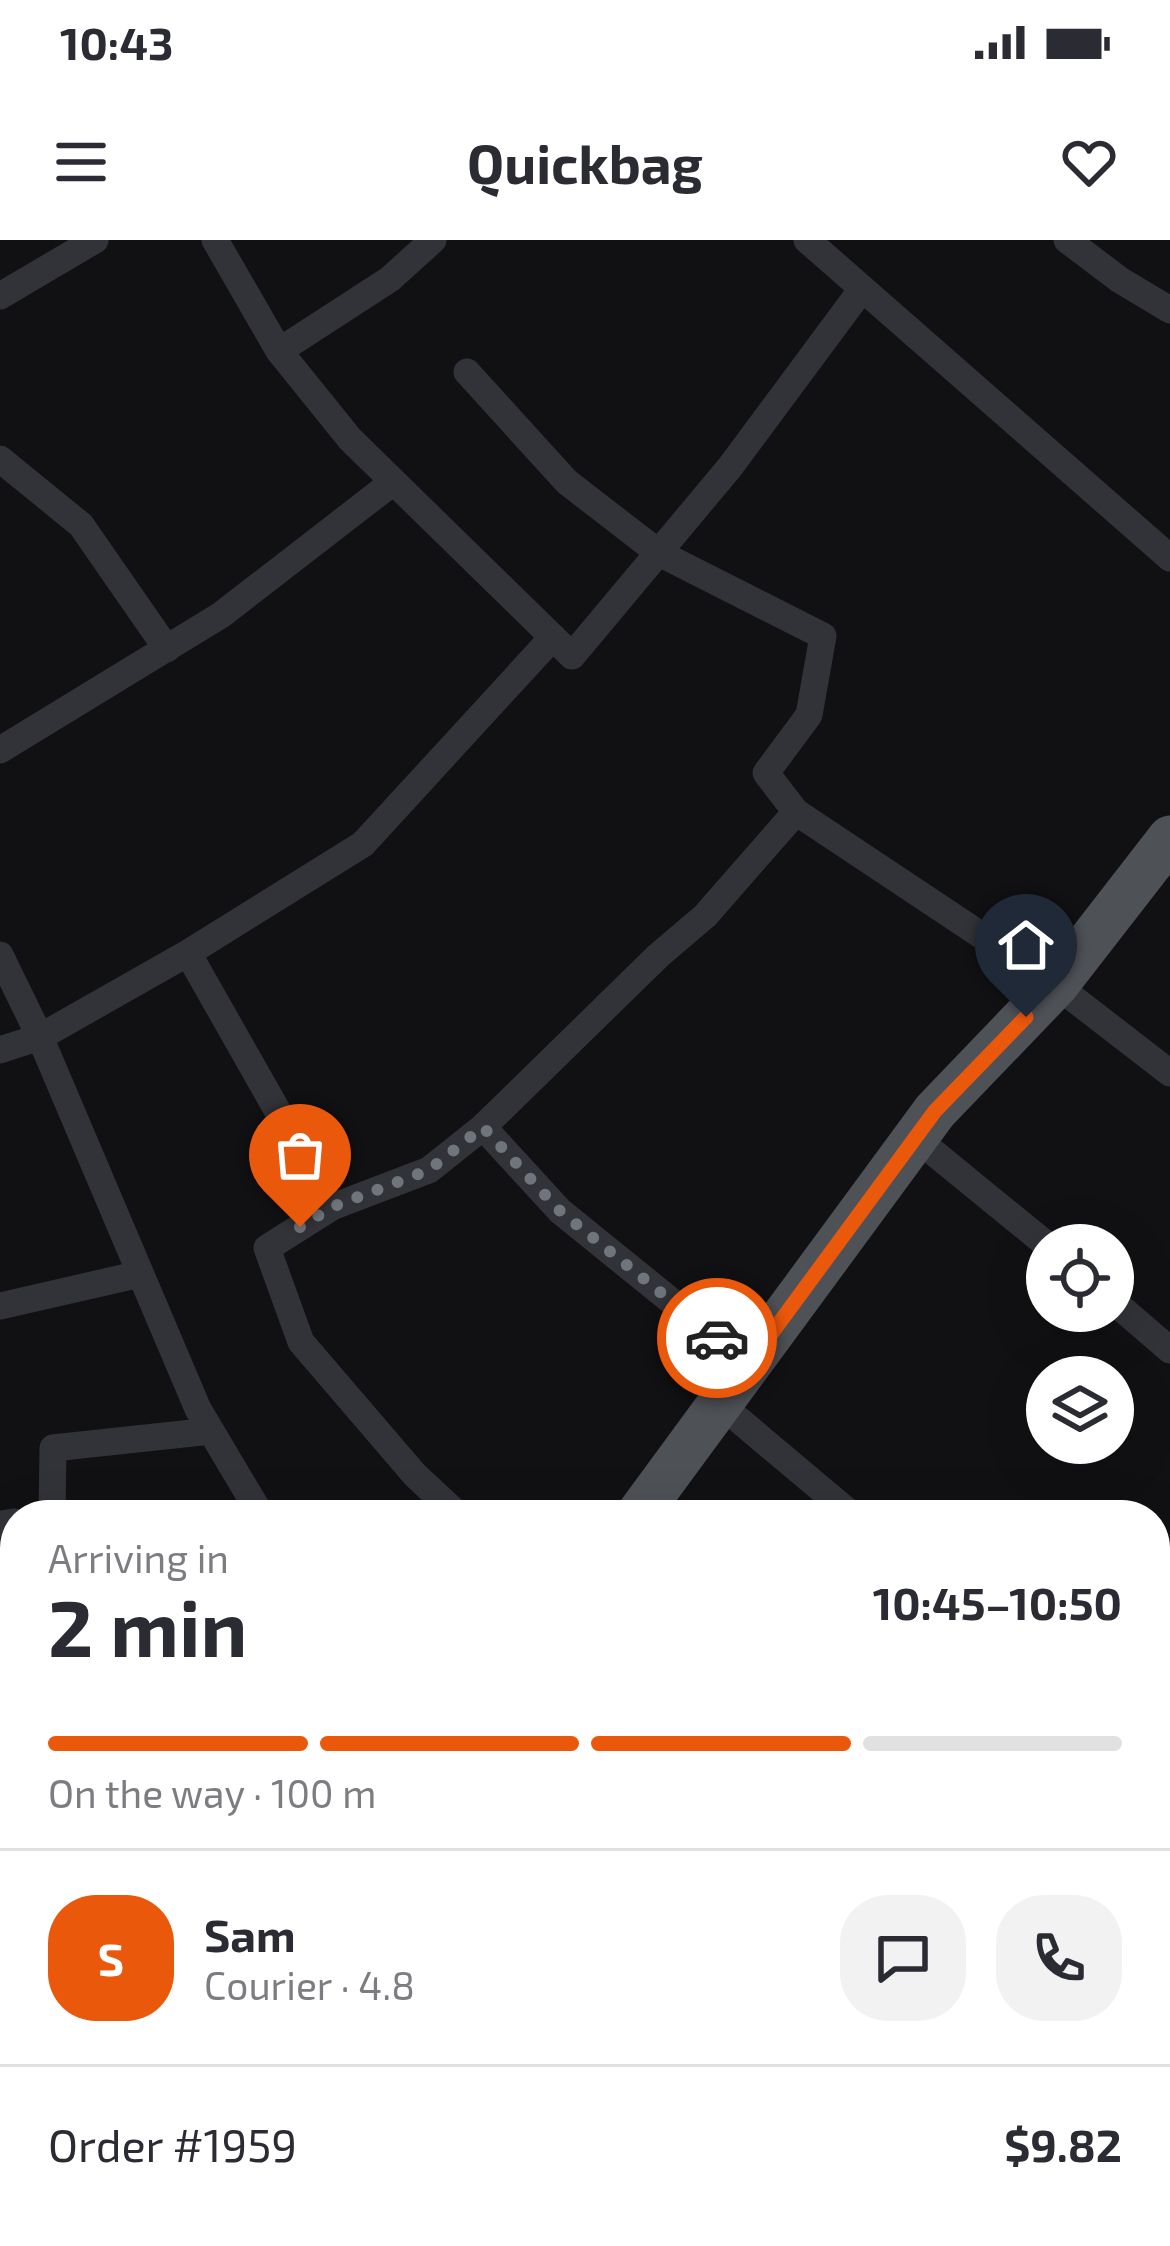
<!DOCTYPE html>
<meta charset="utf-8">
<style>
:root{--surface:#fff;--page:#f2f2f3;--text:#2b2b33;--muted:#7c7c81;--line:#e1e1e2;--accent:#ea580c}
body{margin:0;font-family:"Exo 2",sans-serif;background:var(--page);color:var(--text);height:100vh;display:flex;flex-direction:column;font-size:45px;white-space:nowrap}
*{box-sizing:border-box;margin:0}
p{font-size:39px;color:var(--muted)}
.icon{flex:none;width:66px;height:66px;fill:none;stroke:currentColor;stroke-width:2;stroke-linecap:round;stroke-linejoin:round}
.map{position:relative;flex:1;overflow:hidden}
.drawer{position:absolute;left:0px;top:1260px;width:1170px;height:747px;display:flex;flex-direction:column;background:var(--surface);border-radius:48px 48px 0 0;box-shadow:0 12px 48px #0002}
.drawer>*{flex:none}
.tools{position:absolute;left:1026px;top:984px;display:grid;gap:24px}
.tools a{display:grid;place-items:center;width:108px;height:108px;border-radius:50%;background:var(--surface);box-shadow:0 12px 48px #0002;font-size:60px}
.pin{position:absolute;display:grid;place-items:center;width:102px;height:102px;color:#fff;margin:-123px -51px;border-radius:50% 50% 50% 0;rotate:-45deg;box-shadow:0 0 12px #0007}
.pin .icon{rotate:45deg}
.courier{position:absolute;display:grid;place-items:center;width:120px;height:120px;margin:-60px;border:9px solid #ea580c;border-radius:50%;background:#fff;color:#222;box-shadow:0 3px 15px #0007}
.head em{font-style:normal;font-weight:700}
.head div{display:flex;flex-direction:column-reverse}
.head{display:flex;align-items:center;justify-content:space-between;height:204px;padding:0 48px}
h1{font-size:78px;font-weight:700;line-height:90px}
.bar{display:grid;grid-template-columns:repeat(4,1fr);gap:18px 12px;align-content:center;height:144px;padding:0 48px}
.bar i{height:15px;border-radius:9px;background:var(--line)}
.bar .active{background:var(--accent)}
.bar p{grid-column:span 4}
.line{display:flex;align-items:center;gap:30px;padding:0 48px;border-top:3px solid var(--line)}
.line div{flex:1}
.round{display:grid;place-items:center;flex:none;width:126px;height:126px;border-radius:48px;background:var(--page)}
.status{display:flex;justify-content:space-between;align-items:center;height:84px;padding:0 60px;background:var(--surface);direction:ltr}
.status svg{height:33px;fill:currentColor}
header{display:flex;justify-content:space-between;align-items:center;height:156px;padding:0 48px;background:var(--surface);font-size:54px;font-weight:700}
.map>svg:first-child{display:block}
</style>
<div class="status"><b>10:43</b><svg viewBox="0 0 49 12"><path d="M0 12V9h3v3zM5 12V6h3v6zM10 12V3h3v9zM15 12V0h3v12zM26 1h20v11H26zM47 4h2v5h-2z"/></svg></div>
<header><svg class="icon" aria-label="menu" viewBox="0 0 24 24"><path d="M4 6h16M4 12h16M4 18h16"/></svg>Quickbag<svg class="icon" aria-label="heart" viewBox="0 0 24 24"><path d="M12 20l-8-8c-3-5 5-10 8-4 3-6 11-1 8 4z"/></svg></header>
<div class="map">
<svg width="1170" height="2006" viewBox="0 0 1170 2006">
<rect width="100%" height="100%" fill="#111113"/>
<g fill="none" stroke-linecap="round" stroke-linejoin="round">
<path stroke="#323338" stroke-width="27" d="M215 0 279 111 350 199 572 416 730 227 862 49
M807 0 1170 318
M1067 0 1120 40 1170 70
M0 56 95 0
M279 111 390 39 433 0
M467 132 567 242 659 313 823 396 809 475 766 533 796 572
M0 219 81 285 167 409
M0 510 221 375 393 242
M188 713 332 967 267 1008 301 1102 415 1235 458 1275
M0 715 40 797 198 1169 261 1275
M0 810 40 797 188 713 363 604 553 397
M483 887 560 971 749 1124
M916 898 1047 1005
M332 967 429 930 483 887 659 715 705 676 796 572 1056 745 1170 833
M1113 1061 1170 1110
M0 1066 140 1034
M720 1164 852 1275
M52 1275 53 1208 211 1191
M0 1284 15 1282
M1155 1324 1170 1338
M0 1577 15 1566
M1155 1622 1170 1635
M0 1788 15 1814
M1155 1879 1170 1863
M732 1992 753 2006
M1110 1992 1134 2006
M585 2006 595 1992"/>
<path stroke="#4e5156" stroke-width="45" d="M638 1275 935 871 1056 745 1170 598
M85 2006 96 1992"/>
</g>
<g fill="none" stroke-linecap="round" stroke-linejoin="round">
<path stroke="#70747b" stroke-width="12" stroke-dasharray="0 21.6" d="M300 987 332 967 429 930 483 887 560 971 717 1098"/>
<path stroke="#ea580c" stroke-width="15" d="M717 1098 749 1124 935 871 1026 777"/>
</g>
</svg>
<div class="tools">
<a><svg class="icon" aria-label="locate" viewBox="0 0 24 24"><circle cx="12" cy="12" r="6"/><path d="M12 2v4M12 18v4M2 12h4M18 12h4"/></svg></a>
<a><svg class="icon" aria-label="layers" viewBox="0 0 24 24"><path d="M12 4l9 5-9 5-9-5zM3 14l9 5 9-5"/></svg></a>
</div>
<div class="pin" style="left:300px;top:987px;background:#ea580c"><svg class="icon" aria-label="bag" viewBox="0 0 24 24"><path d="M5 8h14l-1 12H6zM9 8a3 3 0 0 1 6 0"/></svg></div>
<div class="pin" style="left:1026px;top:777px;background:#1f2937"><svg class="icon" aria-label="home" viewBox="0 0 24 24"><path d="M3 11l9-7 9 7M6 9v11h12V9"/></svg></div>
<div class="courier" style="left:717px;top:1098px"><svg class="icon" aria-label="car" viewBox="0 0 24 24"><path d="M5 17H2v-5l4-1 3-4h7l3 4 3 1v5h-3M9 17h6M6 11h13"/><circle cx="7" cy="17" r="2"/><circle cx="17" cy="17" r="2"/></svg></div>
<section class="drawer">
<div class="head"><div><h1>2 min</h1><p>Arriving in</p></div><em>10:45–10:50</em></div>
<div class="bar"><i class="active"></i><i class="active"></i><i class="active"></i><i></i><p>On the way · 100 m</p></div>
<div class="line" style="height:216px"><b class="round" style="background:var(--accent);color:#fff">S</b><div><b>Sam</b><p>Courier · 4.8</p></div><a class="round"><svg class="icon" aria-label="chat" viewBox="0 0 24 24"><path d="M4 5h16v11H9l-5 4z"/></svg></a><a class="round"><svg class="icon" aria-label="phone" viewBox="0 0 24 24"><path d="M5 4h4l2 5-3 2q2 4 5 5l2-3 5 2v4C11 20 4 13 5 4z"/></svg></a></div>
<div class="line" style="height:156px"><div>Order #1959</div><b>$9.82</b></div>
</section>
</div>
